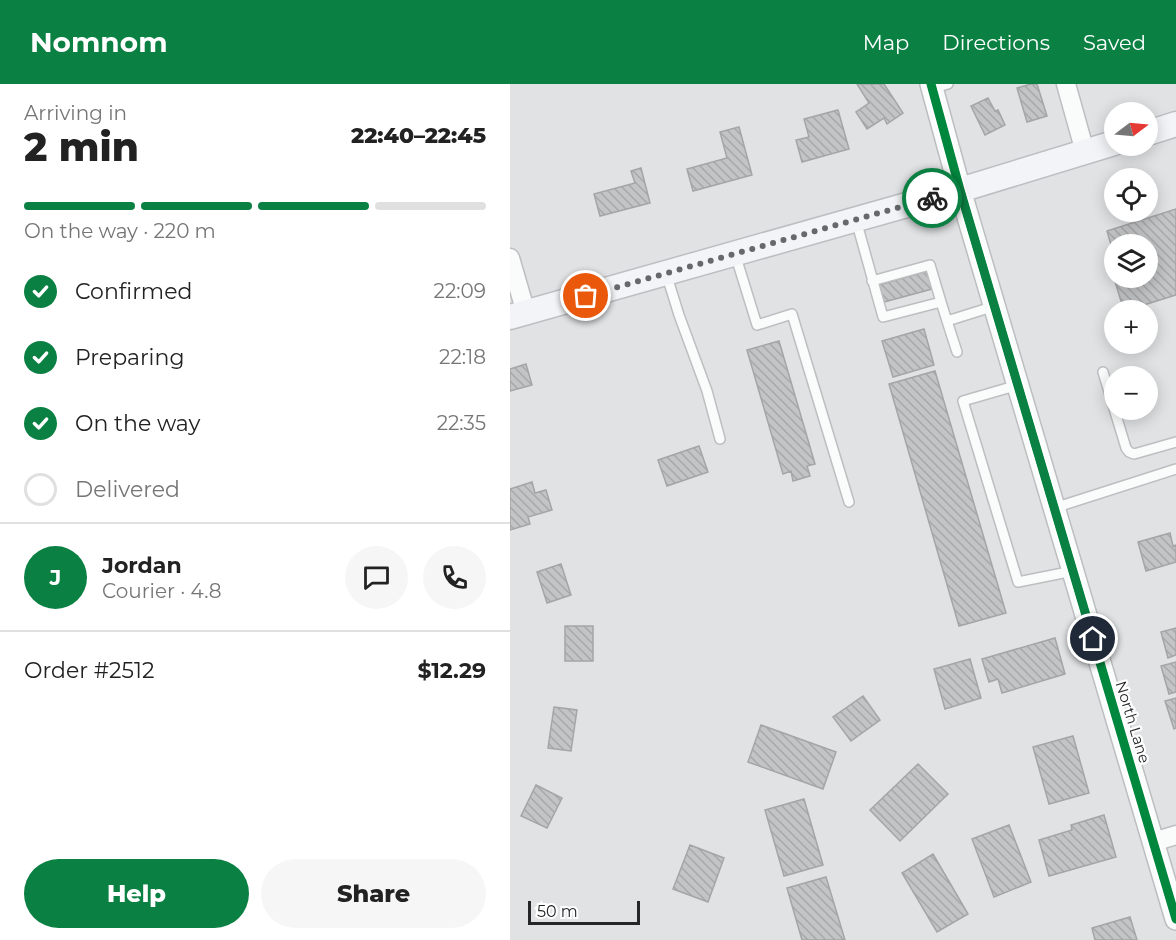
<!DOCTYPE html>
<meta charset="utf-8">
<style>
:root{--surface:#fff;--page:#f6f6f6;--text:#222;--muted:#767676;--line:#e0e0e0;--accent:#0b8043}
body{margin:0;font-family:Montserrat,sans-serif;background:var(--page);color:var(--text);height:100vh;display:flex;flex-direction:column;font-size:22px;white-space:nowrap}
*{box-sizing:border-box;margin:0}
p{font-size:20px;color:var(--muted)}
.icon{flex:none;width:33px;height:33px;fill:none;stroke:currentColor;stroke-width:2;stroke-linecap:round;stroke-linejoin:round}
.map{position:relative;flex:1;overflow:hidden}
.sheet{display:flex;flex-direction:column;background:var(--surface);width:510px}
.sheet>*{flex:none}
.needle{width:39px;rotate:74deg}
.buttons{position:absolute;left:594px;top:18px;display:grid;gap:12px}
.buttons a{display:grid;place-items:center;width:54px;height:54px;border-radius:50%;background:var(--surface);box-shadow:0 3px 15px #0003;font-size:30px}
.scale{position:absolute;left:18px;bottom:15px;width:112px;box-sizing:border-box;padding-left:6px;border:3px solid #252628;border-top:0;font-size:16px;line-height:21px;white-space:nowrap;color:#252628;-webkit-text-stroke:4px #fff;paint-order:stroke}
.pin{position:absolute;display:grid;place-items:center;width:51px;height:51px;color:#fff;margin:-26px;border:3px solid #fff;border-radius:50%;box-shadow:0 2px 6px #0007}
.courier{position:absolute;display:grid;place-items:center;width:60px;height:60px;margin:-30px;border:4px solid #0b8043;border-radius:50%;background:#fff;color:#222;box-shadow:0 2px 8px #0007}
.overview em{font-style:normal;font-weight:800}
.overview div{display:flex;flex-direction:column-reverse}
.overview{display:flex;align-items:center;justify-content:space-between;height:102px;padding:0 24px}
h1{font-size:39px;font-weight:800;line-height:45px}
.bar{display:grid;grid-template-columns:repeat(4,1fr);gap:9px 6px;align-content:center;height:72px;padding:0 24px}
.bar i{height:8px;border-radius:4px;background:var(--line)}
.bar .active{background:var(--accent)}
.bar p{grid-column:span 4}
.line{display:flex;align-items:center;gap:15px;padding:0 24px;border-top:2px solid var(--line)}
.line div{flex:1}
.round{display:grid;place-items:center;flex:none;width:63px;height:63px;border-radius:32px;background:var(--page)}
ol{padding:0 24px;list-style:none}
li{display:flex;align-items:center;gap:18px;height:66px}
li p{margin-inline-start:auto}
li .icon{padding:6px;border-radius:50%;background:var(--accent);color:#fff;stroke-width:4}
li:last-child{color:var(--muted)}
li i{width:33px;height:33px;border:3px solid var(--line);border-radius:50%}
.cta{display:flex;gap:12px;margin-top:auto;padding:12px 24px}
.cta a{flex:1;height:69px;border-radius:36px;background:var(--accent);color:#fff;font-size:24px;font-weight:800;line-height:69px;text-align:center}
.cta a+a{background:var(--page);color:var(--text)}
header{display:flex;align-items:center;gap:36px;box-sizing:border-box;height:84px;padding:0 30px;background:var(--accent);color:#fff}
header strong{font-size:28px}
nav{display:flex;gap:33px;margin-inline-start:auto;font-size:21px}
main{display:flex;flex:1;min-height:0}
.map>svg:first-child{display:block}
</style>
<header>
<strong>Nomnom</strong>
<nav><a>Map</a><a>Directions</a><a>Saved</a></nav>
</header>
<main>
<section class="sheet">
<div class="overview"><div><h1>2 min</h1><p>Arriving in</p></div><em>22:40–22:45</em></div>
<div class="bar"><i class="active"></i><i class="active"></i><i class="active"></i><i></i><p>On the way · 220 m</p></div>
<ol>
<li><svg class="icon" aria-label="check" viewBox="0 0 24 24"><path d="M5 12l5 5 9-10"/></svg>Confirmed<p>22:09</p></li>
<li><svg class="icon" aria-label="check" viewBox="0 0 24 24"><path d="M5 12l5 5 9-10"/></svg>Preparing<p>22:18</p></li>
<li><svg class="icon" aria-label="check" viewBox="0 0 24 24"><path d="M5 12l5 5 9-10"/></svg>On the way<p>22:35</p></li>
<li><i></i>Delivered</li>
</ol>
<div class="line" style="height:108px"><b class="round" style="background:var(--accent);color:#fff">J</b><div><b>Jordan</b><p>Courier · 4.8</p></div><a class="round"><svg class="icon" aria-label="chat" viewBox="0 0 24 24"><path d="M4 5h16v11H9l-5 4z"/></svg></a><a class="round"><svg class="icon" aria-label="phone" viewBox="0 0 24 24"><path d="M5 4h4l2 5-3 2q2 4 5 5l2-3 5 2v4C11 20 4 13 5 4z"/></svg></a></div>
<div class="line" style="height:78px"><div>Order #2512</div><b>$12.29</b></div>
<div class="cta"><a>Help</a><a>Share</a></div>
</section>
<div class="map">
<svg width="666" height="856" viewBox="0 0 666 856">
<defs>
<pattern id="building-back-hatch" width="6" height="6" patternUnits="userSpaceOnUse" patternTransform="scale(1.5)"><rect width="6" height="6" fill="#c2c4c5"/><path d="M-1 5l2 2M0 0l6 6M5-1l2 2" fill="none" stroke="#a7a8a9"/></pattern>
</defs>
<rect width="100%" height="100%" fill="#e0e2e4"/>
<path fill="url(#building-back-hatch)" stroke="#a4a5a7" stroke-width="1.5" d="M347 0H374L393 29 377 40 374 34 357 45 346 28 359 19Z
M521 0H527L537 32 517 38 507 4Z
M478 14 485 27 488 26 495 41 475 51 461 22Z
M328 26 339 65 292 78 286 56 299 53 294 35Z
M229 43 242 91 183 107 177 85 217 74 210 48Z
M131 84 140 119 90 132 84 110 125 99 121 87Z
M666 125V211L621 225 619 218 612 220 602 188 604 187V194H638V160H604V171L597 147Z
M421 186 426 204 374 218 369 201Z
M414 245 424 281 383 293 372 257Z
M269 257 305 380 297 382 300 392 283 397 281 387 273 390 237 266Z
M16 280 22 301 0 307V285Z
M425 287 496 529 449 542 379 300Z
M189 362 198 388 157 402 148 376Z
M22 398 25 409 36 406 42 426 18 433 20 440 0 446V405Z
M660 449 663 462 666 461V478L636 487 628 458Z
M51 480 61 511 37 519 27 488Z
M55 542H83V577H55Z
M666 544V571L658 574 651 548Z
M545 554 555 590 492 609 488 595 479 598 472 575Z
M460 575 471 614 435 625 424 585Z
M666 578V608L659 610 651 582Z
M353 612 370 636 341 657 323 633Z
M666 614V644L664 645 655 617Z
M44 623 67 626 61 667 38 664Z
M251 641 326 668 313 705 238 678Z
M563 652 579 709 539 720 523 663Z
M408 680 438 710 390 757 360 726Z
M26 701 52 714 37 744 11 732Z
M294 715 313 781 274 792 255 726Z
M594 731 606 773 539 792 529 756 562 746 561 741Z
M499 741 521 798 484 813 462 755Z
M180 761 214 774 198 818 163 805Z
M423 770 458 830 427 848 392 789Z
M316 793 335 856H292L277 804Z
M620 833 627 856H585L582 844Z"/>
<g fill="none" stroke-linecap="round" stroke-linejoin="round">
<defs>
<path id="service" d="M423 4 438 0
M346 136 373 233 431 218 437 237
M225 170 247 241 282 230 339 418
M156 189 169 231 197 307 210 355
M362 197 420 181 431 218
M447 268 437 237 485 222
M593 288 616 364 619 368 624 370 666 358
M508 301 453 317 508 498 563 487
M544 424 666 385"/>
<path id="minor" d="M556 0 575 68
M0 174 16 229
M643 758 666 751"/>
<path id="tertiary" d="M421 0 450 106 666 835"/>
<path id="secondary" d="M638 49 666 40
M0 233 450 106 604 59"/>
</defs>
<use href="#service" stroke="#bdbec0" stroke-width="12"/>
<use href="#minor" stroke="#bdbec0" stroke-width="21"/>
<use href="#tertiary" stroke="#bdbec0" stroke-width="24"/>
<use href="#secondary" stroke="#bdbec0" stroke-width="27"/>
<use href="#service" stroke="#fafbfb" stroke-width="9"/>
<use href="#minor" stroke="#fafbfb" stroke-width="18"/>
<use href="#tertiary" stroke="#fafbfb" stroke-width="21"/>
<use href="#secondary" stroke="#f3f4f7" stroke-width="24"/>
<defs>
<path id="cycleway" d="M421 0 450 106 666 835"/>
</defs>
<use href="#cycleway" stroke="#fff" stroke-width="13"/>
<use href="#cycleway" stroke="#00873e" stroke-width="9"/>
</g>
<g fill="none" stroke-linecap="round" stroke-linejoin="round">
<path stroke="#66686a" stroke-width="6" stroke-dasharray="0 10.8" d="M76 212 422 114"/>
<path stroke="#0b8043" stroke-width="8" d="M422 114 450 106 583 555"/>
</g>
<g text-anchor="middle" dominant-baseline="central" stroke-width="4.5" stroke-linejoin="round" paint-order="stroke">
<g font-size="15" fill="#252628" stroke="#fff">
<text transform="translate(623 638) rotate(73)">North Lane</text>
</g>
</g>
</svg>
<div class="buttons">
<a><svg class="needle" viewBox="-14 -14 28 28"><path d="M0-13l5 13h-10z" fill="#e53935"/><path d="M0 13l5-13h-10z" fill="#767676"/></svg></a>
<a><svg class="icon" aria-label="locate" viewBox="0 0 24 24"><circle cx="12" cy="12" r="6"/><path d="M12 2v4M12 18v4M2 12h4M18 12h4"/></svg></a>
<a><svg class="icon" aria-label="layers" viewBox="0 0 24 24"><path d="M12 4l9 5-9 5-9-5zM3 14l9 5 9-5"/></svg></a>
<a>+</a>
<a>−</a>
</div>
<div class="scale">50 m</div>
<div class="pin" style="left:76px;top:212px;background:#ea580c"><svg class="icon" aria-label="bag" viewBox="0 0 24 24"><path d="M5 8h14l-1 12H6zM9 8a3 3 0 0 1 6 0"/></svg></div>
<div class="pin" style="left:583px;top:555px;background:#1f2937"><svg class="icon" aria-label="home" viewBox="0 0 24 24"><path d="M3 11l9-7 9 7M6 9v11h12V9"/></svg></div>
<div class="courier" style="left:422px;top:114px"><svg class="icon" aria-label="bike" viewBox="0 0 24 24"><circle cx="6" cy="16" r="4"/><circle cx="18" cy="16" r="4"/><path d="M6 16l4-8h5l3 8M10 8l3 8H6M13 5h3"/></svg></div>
</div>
</main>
